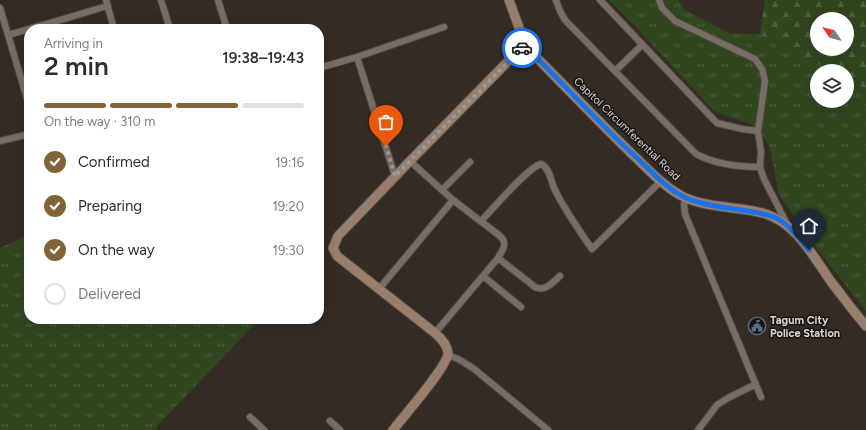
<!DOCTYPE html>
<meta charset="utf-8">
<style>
:root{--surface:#fff;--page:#f7f7f7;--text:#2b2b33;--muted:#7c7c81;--line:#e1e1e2;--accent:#826337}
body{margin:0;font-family:Figtree,sans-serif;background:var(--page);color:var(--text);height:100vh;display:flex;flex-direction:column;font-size:15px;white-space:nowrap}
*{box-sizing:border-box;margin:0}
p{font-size:13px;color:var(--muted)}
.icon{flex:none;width:22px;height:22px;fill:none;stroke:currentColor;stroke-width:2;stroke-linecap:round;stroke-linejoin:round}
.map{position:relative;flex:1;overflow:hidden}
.details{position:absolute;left:24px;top:24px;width:300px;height:300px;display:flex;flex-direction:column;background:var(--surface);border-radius:16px;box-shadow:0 4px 16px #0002}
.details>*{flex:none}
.needle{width:26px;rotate:305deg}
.controls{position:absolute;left:810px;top:12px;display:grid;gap:8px}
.controls a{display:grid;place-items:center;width:44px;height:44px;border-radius:50%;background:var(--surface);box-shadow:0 4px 16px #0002;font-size:20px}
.pin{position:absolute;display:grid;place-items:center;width:34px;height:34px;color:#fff;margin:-41px -17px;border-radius:50% 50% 50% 0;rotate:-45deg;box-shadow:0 0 4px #0007}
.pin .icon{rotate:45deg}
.courier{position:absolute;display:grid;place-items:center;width:40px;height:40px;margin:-20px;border:3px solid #1a73e8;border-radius:50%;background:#fff;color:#222;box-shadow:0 1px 5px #0007}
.summary em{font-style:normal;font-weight:600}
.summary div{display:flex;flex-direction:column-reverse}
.summary{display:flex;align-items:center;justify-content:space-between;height:68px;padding:0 20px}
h1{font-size:26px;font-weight:600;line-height:30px}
.bar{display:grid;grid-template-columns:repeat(4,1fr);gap:6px 4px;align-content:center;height:48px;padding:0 20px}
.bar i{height:5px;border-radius:3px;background:var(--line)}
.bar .selected{background:var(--accent)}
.bar p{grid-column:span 4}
ol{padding:0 20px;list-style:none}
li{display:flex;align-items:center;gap:12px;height:44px}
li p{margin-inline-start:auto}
li .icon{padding:4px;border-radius:50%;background:var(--accent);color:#fff;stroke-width:4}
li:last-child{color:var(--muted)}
li i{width:22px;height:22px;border:2px solid var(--line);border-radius:50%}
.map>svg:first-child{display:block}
</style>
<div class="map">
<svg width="866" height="430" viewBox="0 0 866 430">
<defs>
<pattern id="grass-tufts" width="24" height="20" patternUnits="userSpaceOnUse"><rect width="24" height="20" fill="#30461f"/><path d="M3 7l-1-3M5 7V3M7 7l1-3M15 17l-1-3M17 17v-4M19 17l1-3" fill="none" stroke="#4d603e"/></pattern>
<pattern id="forest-firs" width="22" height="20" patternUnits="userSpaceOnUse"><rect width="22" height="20" fill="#30461f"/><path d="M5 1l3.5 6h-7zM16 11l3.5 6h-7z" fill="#4d603e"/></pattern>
</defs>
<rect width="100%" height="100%" fill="#342c24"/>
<path fill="url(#grass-tufts)" d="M609 0H679L683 9 731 34H760L833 70 817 71V101H847V81L866 96V311L815 246 779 195 770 148 758 127 714 111 634 25Z
M29 234V319H258L254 325 156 427 158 430H0V248Z"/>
<path fill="url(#forest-firs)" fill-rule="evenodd" d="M765 0H866V96L847 81V71H834L760 34ZM817 19H847V49H817Z"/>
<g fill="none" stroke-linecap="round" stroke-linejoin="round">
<defs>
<path id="street" d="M106 0 114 29
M161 0 170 29
M218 0 227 29
M556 0 560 11 565 20 696 154C715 164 739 167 760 167
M600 0 717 123 742 129 758 131
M659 0 662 8 675 21 755 59 762 69 765 81 758 131 761 152 760 167 764 179 788 226
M0 8 29 105
M8 35 57 21 107 6
M357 57 395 176
M319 68 357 57 444 27
M616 70 642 45
M0 141 29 134
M410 161 453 200 500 236C508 243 503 250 498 258L435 333
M442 190 470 162
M687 198 684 204 685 214 761 397
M481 221C492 210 528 167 541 164 549 167 551 180 554 188 564 209 578 229 592 249L661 181
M498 258 535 287C545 292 552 283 560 276
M483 276 521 307
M379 289 453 200
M448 355 458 359 473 368 548 430
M250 417 264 430
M330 421 340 430
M698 430 717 405 728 398 756 384"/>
<path id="secondary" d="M509 0 525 44 534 55C567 88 599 122 632 154 646 167 659 182 675 192 702 210 737 205 766 214 797 224 814 258 832 283 843 297 854 312 866 326
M393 430C403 417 448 366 448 353 447 344 441 338 435 333L337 256 333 248 338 236 410 161 525 44"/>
</defs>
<use href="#street" stroke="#514a44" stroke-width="8"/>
<use href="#secondary" stroke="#514a44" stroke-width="11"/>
<use href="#street" stroke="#776d65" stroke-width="6"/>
<use href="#secondary" stroke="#997f6b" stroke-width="9"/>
</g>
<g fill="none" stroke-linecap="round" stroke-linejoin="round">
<path stroke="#a09a94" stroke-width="4" stroke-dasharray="0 7.2" d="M386 146 395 176 522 48"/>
<path stroke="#1a73e8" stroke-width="5" d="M522 48 525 44 534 55C568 89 601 125 637 158 652 172 667 189 686 198 705 206 728 208 748 211 759 213 770 214 780 220 792 228 800 239 809 250"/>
</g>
<defs>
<symbol id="civic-ring" viewBox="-11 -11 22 22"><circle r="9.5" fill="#191512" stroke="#5c6f8a" stroke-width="1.5"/><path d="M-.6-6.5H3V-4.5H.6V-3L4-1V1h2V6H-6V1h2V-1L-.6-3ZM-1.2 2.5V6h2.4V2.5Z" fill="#5c6f8a"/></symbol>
</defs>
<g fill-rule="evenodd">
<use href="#civic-ring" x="747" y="316" width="20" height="20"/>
</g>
<g text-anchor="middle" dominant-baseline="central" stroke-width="3" stroke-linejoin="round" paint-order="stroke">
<g font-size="11" fill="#dad5d0" stroke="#191512">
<text transform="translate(627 129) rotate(44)">Capitol Circumferential Road</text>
</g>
<g font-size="11" font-weight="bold" fill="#dad5d0" stroke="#191512" text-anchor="start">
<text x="770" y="320">Tagum City<tspan x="770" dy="13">Police Station</tspan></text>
</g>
</g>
</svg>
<div class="controls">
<a><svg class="needle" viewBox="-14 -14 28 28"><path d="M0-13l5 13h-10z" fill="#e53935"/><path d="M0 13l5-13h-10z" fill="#7c7c81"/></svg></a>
<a><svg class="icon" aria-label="layers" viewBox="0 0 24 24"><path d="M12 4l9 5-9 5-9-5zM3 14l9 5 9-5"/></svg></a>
</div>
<div class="pin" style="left:386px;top:146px;background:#ea580c"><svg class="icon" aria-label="bag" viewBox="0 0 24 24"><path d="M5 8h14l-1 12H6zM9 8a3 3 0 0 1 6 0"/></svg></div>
<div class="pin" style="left:809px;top:250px;background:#1f2937"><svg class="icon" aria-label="home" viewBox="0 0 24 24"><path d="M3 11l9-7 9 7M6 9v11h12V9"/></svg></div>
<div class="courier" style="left:522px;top:48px"><svg class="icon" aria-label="car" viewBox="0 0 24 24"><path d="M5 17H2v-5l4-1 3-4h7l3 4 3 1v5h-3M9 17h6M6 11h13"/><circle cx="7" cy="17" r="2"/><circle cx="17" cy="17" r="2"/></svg></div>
<section class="details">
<div class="summary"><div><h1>2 min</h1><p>Arriving in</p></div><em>19:38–19:43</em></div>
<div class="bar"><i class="selected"></i><i class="selected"></i><i class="selected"></i><i></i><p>On the way · 310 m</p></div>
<ol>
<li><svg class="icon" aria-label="check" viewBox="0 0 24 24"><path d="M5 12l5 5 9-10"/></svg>Confirmed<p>19:16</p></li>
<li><svg class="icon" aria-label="check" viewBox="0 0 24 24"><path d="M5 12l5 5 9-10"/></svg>Preparing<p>19:20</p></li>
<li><svg class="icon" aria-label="check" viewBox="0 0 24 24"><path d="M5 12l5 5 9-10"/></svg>On the way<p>19:30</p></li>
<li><i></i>Delivered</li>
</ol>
</section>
</div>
